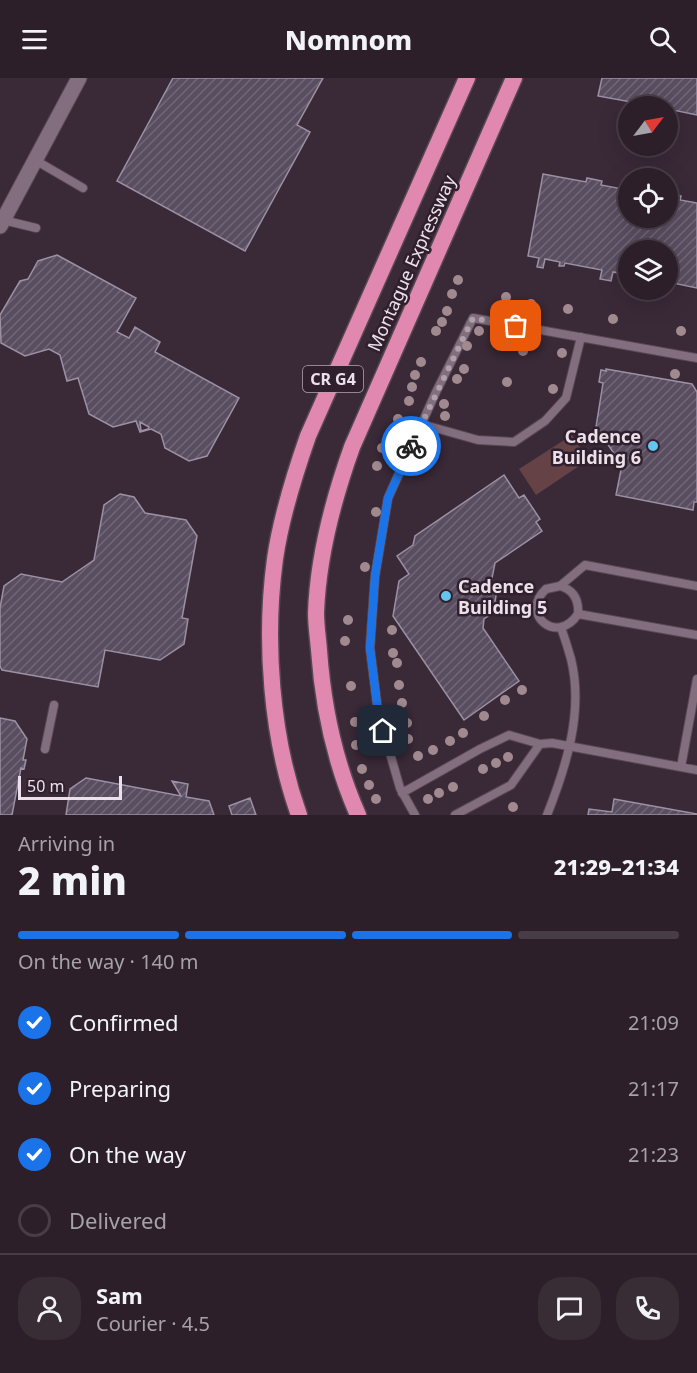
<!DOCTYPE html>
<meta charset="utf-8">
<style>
:root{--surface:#2c1f29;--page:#382c35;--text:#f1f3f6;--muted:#a6a2a8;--line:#483d46;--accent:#1a73e8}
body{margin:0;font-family:"Noto Sans",sans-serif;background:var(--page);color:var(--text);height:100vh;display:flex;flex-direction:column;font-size:22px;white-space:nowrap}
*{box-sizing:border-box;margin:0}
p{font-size:20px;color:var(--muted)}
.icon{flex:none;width:33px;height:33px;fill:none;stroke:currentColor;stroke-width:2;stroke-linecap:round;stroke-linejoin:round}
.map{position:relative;height:737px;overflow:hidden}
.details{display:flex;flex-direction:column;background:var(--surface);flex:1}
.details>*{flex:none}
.needle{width:39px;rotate:58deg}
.buttons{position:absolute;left:618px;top:18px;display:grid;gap:12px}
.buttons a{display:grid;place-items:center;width:60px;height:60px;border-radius:50%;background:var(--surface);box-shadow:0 6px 24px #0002,0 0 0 2px var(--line);font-size:30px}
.scale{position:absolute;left:18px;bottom:15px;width:104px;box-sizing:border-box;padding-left:6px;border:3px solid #ece1ea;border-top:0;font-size:16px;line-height:21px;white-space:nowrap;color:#ece1ea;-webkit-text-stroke:4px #301f2d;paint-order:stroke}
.pin{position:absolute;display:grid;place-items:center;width:51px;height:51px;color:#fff;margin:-26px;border-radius:12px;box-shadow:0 3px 9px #0006}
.courier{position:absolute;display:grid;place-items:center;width:60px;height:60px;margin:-30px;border:4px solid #1a73e8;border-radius:50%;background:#fff;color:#222;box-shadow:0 2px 8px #0007}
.headline em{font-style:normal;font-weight:800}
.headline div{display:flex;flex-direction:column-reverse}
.headline{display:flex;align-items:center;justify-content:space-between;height:102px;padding:0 18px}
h1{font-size:39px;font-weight:800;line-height:45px}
.bar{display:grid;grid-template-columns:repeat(4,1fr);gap:9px 6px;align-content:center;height:72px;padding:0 18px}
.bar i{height:8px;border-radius:4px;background:var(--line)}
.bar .active{background:var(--accent)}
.bar p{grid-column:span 4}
.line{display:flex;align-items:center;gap:15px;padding:0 18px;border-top:2px solid var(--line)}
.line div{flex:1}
.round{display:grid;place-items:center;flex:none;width:63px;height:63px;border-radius:24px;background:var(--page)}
ol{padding:0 18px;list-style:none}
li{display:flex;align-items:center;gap:18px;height:66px}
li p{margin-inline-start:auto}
li .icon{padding:6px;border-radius:50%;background:var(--accent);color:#fff;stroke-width:4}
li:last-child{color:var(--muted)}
li i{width:33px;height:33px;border:3px solid var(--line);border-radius:50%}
header{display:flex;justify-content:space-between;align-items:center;height:78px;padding:0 18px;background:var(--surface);font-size:27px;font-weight:800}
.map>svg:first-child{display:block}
</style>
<header><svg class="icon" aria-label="menu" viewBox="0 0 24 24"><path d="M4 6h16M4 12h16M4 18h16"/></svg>Nomnom<svg class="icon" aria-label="search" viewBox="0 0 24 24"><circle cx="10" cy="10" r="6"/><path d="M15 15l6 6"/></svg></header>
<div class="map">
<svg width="697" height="737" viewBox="0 0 697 737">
<defs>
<pattern id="building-hatch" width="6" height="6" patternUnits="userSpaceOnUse" patternTransform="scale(1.5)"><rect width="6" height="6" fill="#594d60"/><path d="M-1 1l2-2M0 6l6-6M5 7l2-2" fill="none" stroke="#716677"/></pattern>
</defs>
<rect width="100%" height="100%" fill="#3a2937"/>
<path fill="#654245" d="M572 357 588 382 536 417 519 391Z"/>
<path fill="url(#building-hatch)" stroke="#9c90a5" stroke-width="1.5" fill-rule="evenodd" d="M173 0H323L297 47 310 54 245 173 117 103Z
M602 0H697V37L668 31V28H653L598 18Z
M543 96 586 104 587 100 602 103 601 107 628 112V140H668V115L681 118 680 122 697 125V210L668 204V172H628V197L613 194 611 203 600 201 602 192 565 185 564 188H559L560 184 545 181 543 190 537 189 539 180 528 178Z
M57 177 136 220 117 254 129 260 135 249 160 264 155 274 239 320 207 378 189 383 165 370 161 356 151 351 140 354 136 343 113 349 89 336 78 300 67 303 60 277 49 271 25 278 1 265 0 237 20 203 28 201 38 183ZM140 344 149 349 148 351 141 353Z
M606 291 692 306 697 314V424H694L693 432 616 417 622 387 596 349 603 305 599 304 601 292 606 293Z
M504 397 519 420 524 417 540 441 536 444 542 453 495 485 490 510 497 511 495 524 499 525 501 529 484 541 483 550 519 603 464 642 393 538 399 503 409 496 397 478 413 467 415 458Z
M120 416 134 419 145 435 186 442 197 458 182 540 188 541 184 566 160 582 105 572 98 609 2 592 0 588V530L4 508 21 496 62 504 94 482 104 427Z
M0 640 15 643 27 661 23 682H26L24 691 21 690 12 737H0Z
M86 700 181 718 172 703 188 706 186 719 209 723 214 737H66L70 711Z
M250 720 256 737H232L229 728Z
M614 721 697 736V737H588L589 731 612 734Z"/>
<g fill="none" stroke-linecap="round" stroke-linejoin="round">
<defs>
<path id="service" d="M35 82 83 110
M3 142 36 150
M421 346 478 362 514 364 545 343 566 320 581 259
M560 508C574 512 579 522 578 536 557 568 519 536 546 511L560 508 585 487 697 508
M578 536 697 557
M45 671 54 627
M681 689 697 601
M402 715 480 671 509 657 540 666
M415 737 400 710 378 634 370 570 375 498 388 420 436 314 473 240 697 280
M455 737 511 707 540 666 552 665 697 692
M547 737C566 689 584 634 571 581 568 571 565 560 561 550"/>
<path id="secondary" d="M0 148 79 0"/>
<path id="trunk" d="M299 737C271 659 264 562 275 481 281 439 294 398 308 358L467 0
M358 737C335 685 323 629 319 572 318 560 316 547 316 535 318 478 333 422 352 369L514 0"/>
</defs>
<use href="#service" stroke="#564753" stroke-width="10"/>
<use href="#secondary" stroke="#564753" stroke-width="17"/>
<use href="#trunk" stroke="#564753" stroke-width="19"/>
<use href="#service" stroke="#826e7e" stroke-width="8"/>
<use href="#secondary" stroke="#826e7e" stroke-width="15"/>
<use href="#trunk" stroke="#e088af" stroke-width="16"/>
</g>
<g fill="#a18990">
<circle cx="458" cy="202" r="5"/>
<circle cx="452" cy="216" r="5"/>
<circle cx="506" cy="219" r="5"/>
<circle cx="531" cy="226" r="5"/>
<circle cx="568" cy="231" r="5"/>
<circle cx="447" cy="233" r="5"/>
<circle cx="613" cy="241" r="5"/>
<circle cx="442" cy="244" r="5"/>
<circle cx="436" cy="253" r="5"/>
<circle cx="479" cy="253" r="5"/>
<circle cx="681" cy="253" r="5"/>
<circle cx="467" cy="268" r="5"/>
<circle cx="523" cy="273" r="5"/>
<circle cx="562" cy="275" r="5"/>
<circle cx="421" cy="284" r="5"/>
<circle cx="464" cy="291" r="5"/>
<circle cx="675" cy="296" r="5"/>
<circle cx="415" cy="297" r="5"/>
<circle cx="457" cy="301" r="5"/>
<circle cx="507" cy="304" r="5"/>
<circle cx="412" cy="309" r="5"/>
<circle cx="553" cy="311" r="5"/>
<circle cx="409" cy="323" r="5"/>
<circle cx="444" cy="326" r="5"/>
<circle cx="445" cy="338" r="5"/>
<circle cx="398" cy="341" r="5"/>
<circle cx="420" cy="369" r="5"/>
<circle cx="382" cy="370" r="5"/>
<circle cx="394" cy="382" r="5"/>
<circle cx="377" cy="388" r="5"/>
<circle cx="376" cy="434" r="5"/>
<circle cx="365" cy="489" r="5"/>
<circle cx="348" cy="542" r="5"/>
<circle cx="392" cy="552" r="5"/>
<circle cx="345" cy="563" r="5"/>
<circle cx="393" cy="575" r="5"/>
<circle cx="397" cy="585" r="5"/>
<circle cx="399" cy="607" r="5"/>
<circle cx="351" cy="608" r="5"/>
<circle cx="522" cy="612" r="5"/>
<circle cx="505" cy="622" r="5"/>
<circle cx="402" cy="625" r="5"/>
<circle cx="484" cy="638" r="5"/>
<circle cx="355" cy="644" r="5"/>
<circle cx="407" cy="645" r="5"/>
<circle cx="463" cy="655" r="5"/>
<circle cx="408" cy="661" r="5"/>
<circle cx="450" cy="663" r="5"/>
<circle cx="356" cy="667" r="5"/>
<circle cx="433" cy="672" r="5"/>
<circle cx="418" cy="678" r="5"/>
<circle cx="508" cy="679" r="5"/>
<circle cx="496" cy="685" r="5"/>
<circle cx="362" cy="691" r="5"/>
<circle cx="483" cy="691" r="5"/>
<circle cx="369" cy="707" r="5"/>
<circle cx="453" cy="709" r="5"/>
<circle cx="439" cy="715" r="5"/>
<circle cx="376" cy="721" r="5"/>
<circle cx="428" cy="721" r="5"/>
<circle cx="513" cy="729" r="5"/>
</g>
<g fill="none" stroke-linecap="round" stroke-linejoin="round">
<path stroke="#aea1ab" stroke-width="6" stroke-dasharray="0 10.8" d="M411 368 473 240 516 248"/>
<path stroke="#1a73e8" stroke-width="8" d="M383 653 378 634 370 570 375 498 388 420 411 368"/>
</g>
<g fill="#64c5ee" stroke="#301f2d" stroke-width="2">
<circle cx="653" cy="368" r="6"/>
<circle cx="446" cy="518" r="6"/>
</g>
<g text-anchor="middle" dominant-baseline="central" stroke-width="5" stroke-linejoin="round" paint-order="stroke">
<rect fill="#301f2d" stroke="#b4a7b1" stroke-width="1.5" x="303" y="288" width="60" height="26" rx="4.5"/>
<g font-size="16" font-weight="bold" fill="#ece1ea">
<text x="333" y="301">CR G4</text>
</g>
<g font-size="18" fill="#ece1ea" stroke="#301f2d">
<text transform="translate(411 185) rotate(-66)">Montague Expressway</text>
</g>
<g font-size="18" font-weight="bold" fill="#ece1ea" stroke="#301f2d" text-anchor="end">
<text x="641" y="358">Cadence<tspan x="641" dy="21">Building 6</tspan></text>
<text x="458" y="508" text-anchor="start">Cadence<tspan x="458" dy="21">Building 5</tspan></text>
</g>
</g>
</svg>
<div class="buttons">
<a><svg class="needle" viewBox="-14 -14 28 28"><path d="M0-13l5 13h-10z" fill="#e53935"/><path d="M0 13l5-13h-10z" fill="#a6a2a8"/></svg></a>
<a><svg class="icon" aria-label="locate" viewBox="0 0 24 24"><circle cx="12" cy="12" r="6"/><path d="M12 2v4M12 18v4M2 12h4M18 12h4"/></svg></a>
<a><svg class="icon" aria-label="layers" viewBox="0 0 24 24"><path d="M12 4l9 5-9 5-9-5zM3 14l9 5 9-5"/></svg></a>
</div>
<div class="scale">50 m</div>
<div class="pin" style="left:516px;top:248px;background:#ea580c"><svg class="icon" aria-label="bag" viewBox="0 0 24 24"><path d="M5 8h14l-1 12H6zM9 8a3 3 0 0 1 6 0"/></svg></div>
<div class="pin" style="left:383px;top:653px;background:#1f2937"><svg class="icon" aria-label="home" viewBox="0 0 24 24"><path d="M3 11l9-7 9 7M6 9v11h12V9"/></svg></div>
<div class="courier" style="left:411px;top:368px"><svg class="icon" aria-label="bike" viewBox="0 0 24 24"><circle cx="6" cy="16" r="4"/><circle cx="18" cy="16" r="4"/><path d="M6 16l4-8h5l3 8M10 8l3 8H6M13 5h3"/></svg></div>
</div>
<section class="details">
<div class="headline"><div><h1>2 min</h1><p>Arriving in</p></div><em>21:29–21:34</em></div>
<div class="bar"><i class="active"></i><i class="active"></i><i class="active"></i><i></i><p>On the way · 140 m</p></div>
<ol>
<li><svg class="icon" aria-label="check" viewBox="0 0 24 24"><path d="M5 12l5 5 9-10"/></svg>Confirmed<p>21:09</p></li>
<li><svg class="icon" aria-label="check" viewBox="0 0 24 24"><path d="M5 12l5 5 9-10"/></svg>Preparing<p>21:17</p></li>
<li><svg class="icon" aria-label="check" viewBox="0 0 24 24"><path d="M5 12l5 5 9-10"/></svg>On the way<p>21:23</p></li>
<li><i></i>Delivered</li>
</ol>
<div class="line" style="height:108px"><a class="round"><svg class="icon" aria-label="person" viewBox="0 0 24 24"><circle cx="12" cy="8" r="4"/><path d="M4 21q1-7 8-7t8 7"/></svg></a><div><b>Sam</b><p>Courier · 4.5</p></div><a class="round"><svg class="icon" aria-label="chat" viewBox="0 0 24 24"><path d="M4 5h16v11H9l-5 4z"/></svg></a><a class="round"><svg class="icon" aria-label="phone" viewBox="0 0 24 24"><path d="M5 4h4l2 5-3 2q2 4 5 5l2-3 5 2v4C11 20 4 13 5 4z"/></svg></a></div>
</section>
